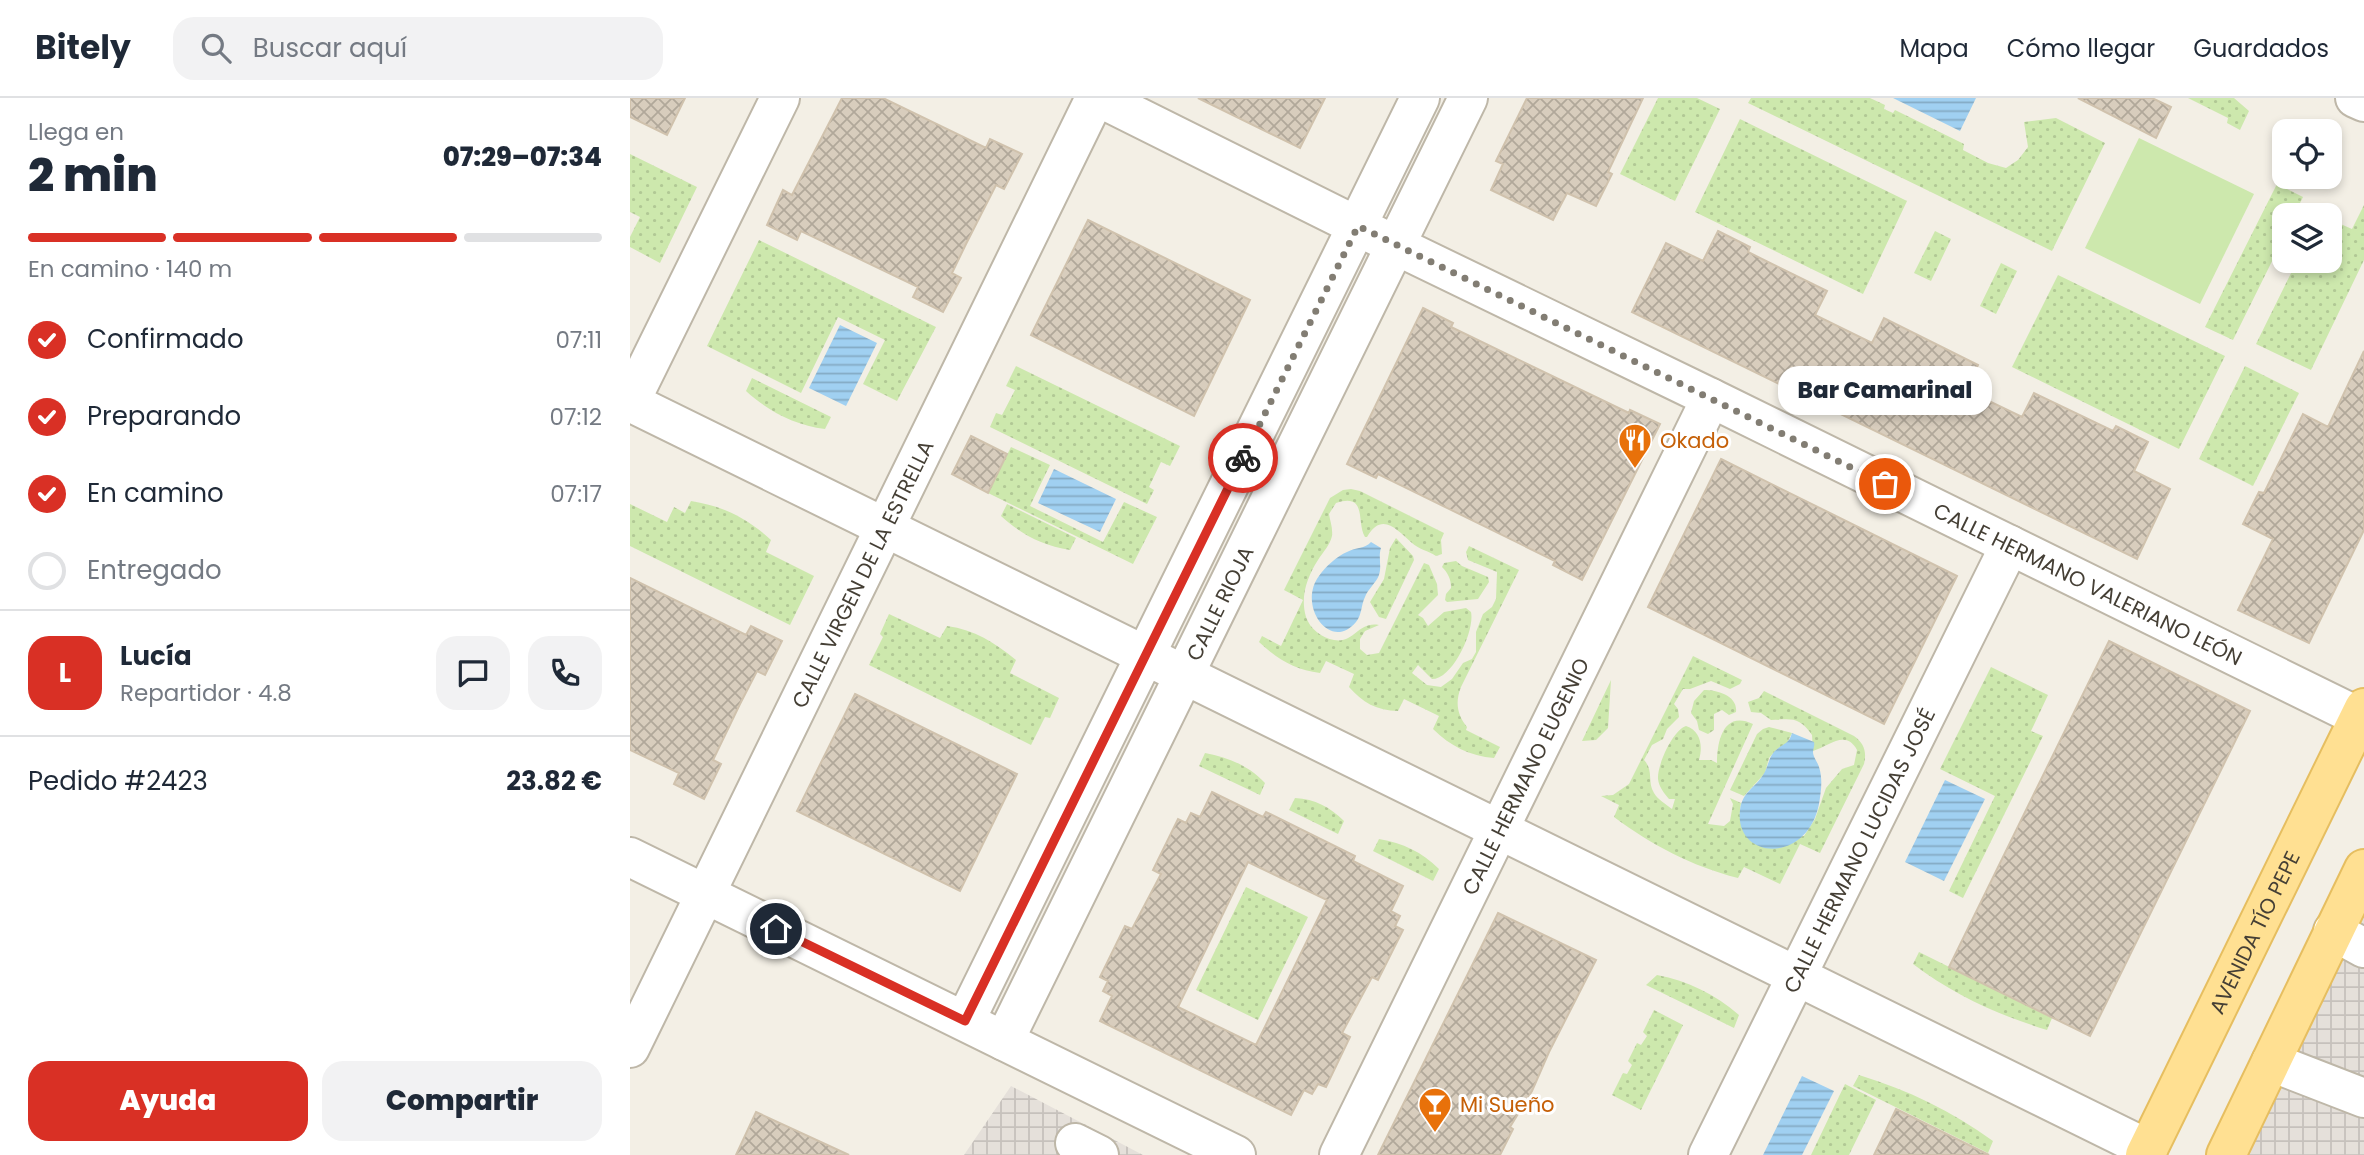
<!DOCTYPE html>
<html lang="es">
<meta charset="utf-8">
<style>
:root{--surface:#fff;--page:#f2f2f3;--text:#1f2937;--muted:#747a83;--line:#e0e1e3;--accent:#d93025}
body{margin:0;font-family:Poppins,sans-serif;background:var(--page);color:var(--text);height:100vh;display:flex;flex-direction:column;font-size:26px;white-space:nowrap}
*{box-sizing:border-box;margin:0}
p{font-size:23px;color:var(--muted)}
.icon{flex:none;width:38px;height:38px;fill:none;stroke:currentColor;stroke-width:2;stroke-linecap:round;stroke-linejoin:round}
.map{position:relative;flex:1;overflow:hidden}
.side{display:flex;flex-direction:column;background:var(--surface);width:630px}
.side>*{flex:none}
.controls{position:absolute;left:1642px;top:21px;display:grid;gap:14px}
.controls a{display:grid;place-items:center;width:70px;height:70px;border-radius:14px;background:var(--surface);box-shadow:0 4px 10px #0003;font-size:35px}
.pin{position:absolute;display:grid;place-items:center;width:60px;height:60px;color:#fff;margin:-30px;border:4px solid #fff;border-radius:50%;box-shadow:0 2px 7px #0007}
.courier{position:absolute;display:grid;place-items:center;width:70px;height:70px;margin:-35px;border:5px solid #d93025;border-radius:50%;background:#fff;color:#222;box-shadow:0 2px 9px #0007}
.bubble{position:absolute;height:49px;border-radius:21px;background:var(--surface);box-shadow:0 4px 10px #0003;font-size:23px;font-weight:800;line-height:49px;text-align:center}
.summary em{font-style:normal;font-weight:800}
.summary div{display:flex;flex-direction:column-reverse}
.summary{display:flex;align-items:center;justify-content:space-between;height:119px;padding:0 28px}
h1{font-size:46px;font-weight:800;line-height:52px}
.bar{display:grid;grid-template-columns:repeat(4,1fr);gap:10px 7px;align-content:center;height:84px;padding:0 28px}
.bar i{height:9px;border-radius:5px;background:var(--line)}
.bar .on{background:var(--accent)}
.bar p{grid-column:span 4}
.line{display:flex;align-items:center;gap:18px;padding:0 28px;border-top:2px solid var(--line)}
.line div{flex:1}
.round{display:grid;place-items:center;flex:none;width:74px;height:74px;border-radius:21px;background:var(--page)}
ol{padding:0 28px;list-style:none}
li{display:flex;align-items:center;gap:21px;height:77px}
li p{margin-inline-start:auto}
li .icon{padding:7px;border-radius:50%;background:var(--accent);color:#fff;stroke-width:4}
li:last-child{color:var(--muted)}
li i{width:38px;height:38px;border:4px solid var(--line);border-radius:50%}
.button{display:flex;gap:14px;margin-top:auto;padding:14px 28px}
.button a{flex:1;height:80px;border-radius:21px;background:var(--accent);color:#fff;font-size:28px;font-weight:800;line-height:80px;text-align:center}
.button a+a{background:var(--page);color:var(--text)}
header{display:flex;align-items:center;gap:42px;box-sizing:border-box;height:98px;padding:0 35px;background:var(--surface);border-bottom:2px solid var(--line)}
header strong{font-size:33px}
nav{display:flex;gap:38px;margin-inline-start:auto;font-size:24px}
.search{width:490px;height:63px;background:var(--page);display:flex;align-items:center;gap:18px;box-sizing:border-box;padding:0 24px;border-radius:21px;color:var(--muted);font-size:26px}
main{display:flex;flex:1;min-height:0}
.map>svg:first-child{display:block}
</style>
<header>
<strong>Bitely</strong>
<div class="search"><svg class="icon" aria-label="search" viewBox="0 0 24 24"><circle cx="10" cy="10" r="6"/><path d="M15 15l6 6"/></svg>Buscar aquí</div>
<nav><a>Mapa</a><a>Cómo llegar</a><a>Guardados</a></nav>
</header>
<main>
<section class="side">
<div class="summary"><div><h1>2 min</h1><p>Llega en</p></div><em>07:29–07:34</em></div>
<div class="bar"><i class="on"></i><i class="on"></i><i class="on"></i><i></i><p>En camino · 140 m</p></div>
<ol>
<li><svg class="icon" aria-label="check" viewBox="0 0 24 24"><path d="M5 12l5 5 9-10"/></svg>Confirmado<p>07:11</p></li>
<li><svg class="icon" aria-label="check" viewBox="0 0 24 24"><path d="M5 12l5 5 9-10"/></svg>Preparando<p>07:12</p></li>
<li><svg class="icon" aria-label="check" viewBox="0 0 24 24"><path d="M5 12l5 5 9-10"/></svg>En camino<p>07:17</p></li>
<li><i></i>Entregado</li>
</ol>
<div class="line" style="height:126px"><b class="round" style="background:var(--accent);color:#fff">L</b><div><b>Lucía</b><p>Repartidor · 4.8</p></div><a class="round"><svg class="icon" aria-label="chat" viewBox="0 0 24 24"><path d="M4 5h16v11H9l-5 4z"/></svg></a><a class="round"><svg class="icon" aria-label="phone" viewBox="0 0 24 24"><path d="M5 4h4l2 5-3 2q2 4 5 5l2-3 5 2v4C11 20 4 13 5 4z"/></svg></a></div>
<div class="line" style="height:91px"><div>Pedido #2423</div><b>23.82 €</b></div>
<div class="button"><a>Ayuda</a><a>Compartir</a></div>
</section>
<div class="map">
<svg width="1734" height="1057" viewBox="0 0 1734 1057">
<defs>
<pattern id="industrial-grid" width="8" height="8" patternUnits="userSpaceOnUse" patternTransform="scale(1.75)"><rect width="8" height="8" fill="#e5e0da"/><path d="M0 4h8M4 0v8" fill="none" stroke="#c6c1bc"/></pattern>
<pattern id="green-dots" width="8" height="8" patternUnits="userSpaceOnUse" patternTransform="scale(1.75)"><rect width="8" height="8" fill="#cde8ad"/><path d="M2 2h.1M6 6h.1" fill="none" stroke="#b1c895" stroke-width="1.8" stroke-linecap="round"/></pattern>
<pattern id="water-rules" width="6" height="5" patternUnits="userSpaceOnUse" patternTransform="scale(1.75)"><rect width="6" height="5" fill="#a0d0f1"/><path d="M0 2.5h6" fill="none" stroke="#84aac4"/></pattern>
<pattern id="building-cross-hatch" width="8" height="8" patternUnits="userSpaceOnUse" patternTransform="scale(1.75)"><rect width="8" height="8" fill="#d8cdbd"/><path d="M0 0l8 8M0 8l8-8" fill="none" stroke="#b1a89a"/></pattern>
</defs>
<rect width="100%" height="100%" fill="#f3efe5"/>
<path fill="url(#industrial-grid)" d="M1734 797V1057H1606Z
M381 988 513 1057H334Z"/>
<path fill="url(#green-dots)" d="M1028 0H1067L1090 11 1045 103 990 76Z
M1121 0H1240L1255 7 1254 11 1263 15 1265 12 1334 46 1333 52 1358 65 1376 70 1388 62 1398 49 1394 24 1426 20 1475 45 1422 153 1118 5Z
M1558 0H1604L1619 13 1610 32 1597 25 1598 20Z
M1110 21 1277 103 1233 196 1065 114Z
M0 56 67 89 30 165 0 149V139L10 119 0 114Z
M1647 86 1673 99 1664 117H1654V139L1603 242 1575 229Z
M1734 107V162L1681 272 1626 246 1667 163H1699V121L1722 131Z
M1305 133 1321 141 1301 183 1284 175Z
M129 142 306 229 267 303 233 286 255 242 208 219 171 295 77 248Z
M1371 165 1387 173 1366 216 1350 208Z
M1428 177 1595 258 1549 351 1382 269Z
M386 268 550 348 540 368 531 364 519 389 524 392 517 406 360 329 366 315 372 317 385 292 376 288Z
M1615 268 1669 295 1623 388 1569 361Z
M122 280 201 319 195 331C165 327 139 314 116 293Z
M381 349 420 367 400 408 473 444 494 404 527 419 503 466 358 395Z
M721 391 730 393 814 435 811 442 812 456 806 458C799 453 788 451 782 445 767 432 752 413 737 439H735C726 425 738 394 706 405L699 416C700 423 703 430 702 438 700 447 693 454 688 462 677 479 670 499 676 519 680 531 692 540 704 542 724 546 728 523 749 527L735 533 730 541V551L737 557 749 555 794 465 799 467 807 486 808 497 788 517 793 520 798 528 814 514 836 510 841 514C845 532 823 581 802 581L788 567 782 575 797 587 811 589 822 581 833 565 842 561 846 554V534L853 516 862 509 866 501 867 474 838 462 836 454 839 448 889 472 831 589C825 604 827 617 837 629L836 632 870 649 864 660C840 658 820 648 803 631L809 618 774 601 768 613C747 613 732 604 719 589L724 576 696 563 690 575C665 572 647 561 629 544L632 538 651 548 673 502 654 492 700 400 713 392Z
M61 403C93 408 117 420 141 442L136 454 184 478 160 527 0 448V406L37 424 44 409 55 415Z
M377 406 446 440 440 452C412 447 392 437 371 418Z
M766 440 783 458 784 462 756 521 749 519 740 504 754 481 760 450Z
M826 463 832 468 858 479 859 484 848 501 817 504 815 502 816 496 821 490C821 481 818 475 812 469L814 465Z
M259 516 310 540 317 528C345 532 364 544 386 562L380 575 429 600 420 620 415 619 401 647 239 567 253 539 250 536Z
M1063 558 1112 582 1110 586 1100 591 1081 583 1060 591H1053L1044 606 1048 611 1049 619 1037 631 1033 641 1022 647 1014 662C1024 672 1017 684 1024 695 1028 702 1036 706 1042 711L1045 701H1039C1034 695 1029 689 1028 681 1027 667 1043 632 1056 628 1071 633 1073 648 1069 662H1081L1087 665C1087 644 1093 612 1123 626L1078 726 1094 728 1100 723 1103 706 1100 700 1111 705C1108 719 1111 730 1119 741L1174 738 1185 721 1196 690 1212 671 1224 667 1227 652C1216 631 1199 648 1183 653L1182 637C1169 618 1161 621 1141 622L1131 615 1121 614 1118 604 1129 600 1134 593 1224 638C1234 645 1237 654 1234 666L1190 755 1170 746 1150 786 1114 769 1108 780C1061 768 1022 747 984 719L989 707 971 698 983 697 999 686Z
M1361 569 1418 597 1401 633 1413 638 1333 800 1319 793 1365 698 1310 671Z
M981 582 978 630 966 642 952 643Z
M1074 592C1088 592 1108 598 1106 614L1099 617 1092 612 1084 616V632L1078 636 1069 632 1067 623 1061 615 1064 603Z
M1139 629 1162 635 1157 645 1146 652 1139 660 1135 675 1114 698 1100 692 1127 636 1133 631Z
M575 655C599 660 618 667 635 685L630 697 569 668Z
M665 700C685 701 700 709 714 723L708 736 659 712Z
M749 741C773 745 792 754 809 771L803 783 743 753Z
M616 789 678 819 628 922 566 892Z
M1289 854 1422 920 1417 932C1368 917 1324 897 1283 866Z
M1027 877C1058 883 1085 896 1109 917L1104 930 1016 887Z
M1024 912 1053 927 1011 1012 982 997 993 975 997 976 1002 967 998 963 1007 945 1011 947 1017 938 1013 934Z
M1229 977C1278 992 1322 1013 1363 1043L1358 1055 1223 988Z
M1215 986 1246 1002 1219 1057H1181Z"/>
<path fill="#cde8ad" d="M1509 40 1624 96 1570 206 1455 150Z"/>
<path fill="url(#water-rules)" d="M1263 0H1346L1330 33Z
M210 227 247 245 216 308 179 290Z
M424 371 486 401 470 434 408 405Z
M741 444 751 450C748 459 752 468 749 477 746 485 738 491 735 499 731 507 732 517 726 524 700 555 667 507 689 478 695 469 707 458 717 454 726 449 735 451 741 444Z
M1162 635 1184 644C1185 648 1183 651 1183 654 1183 659 1188 665 1189 669 1193 681 1191 694 1189 706 1177 767 1104 762 1110 712 1112 694 1125 690 1133 677 1138 670 1138 661 1144 654 1151 646 1159 647 1162 635Z
M1315 682 1355 701 1314 783 1275 764Z
M1172 978 1204 993 1172 1057H1133Z"/>
<path fill="url(#building-cross-hatch)" stroke="#d0c2ad" stroke-width="2" fill-rule="evenodd" d="M0 0H55L37 37 0 19Z
M212 0H253L356 50 360 41 392 56 374 91 366 87 336 146 322 175 331 180 313 214 283 199 288 189 171 133 167 142 137 127 153 92 162 97Z
M568 0H695L670 50Z
M897 0H1013L978 74 982 76 966 108 937 95 923 122 861 92 873 66 866 63Z
M1448 0H1522L1541 9 1526 40Z
M458 122 620 202 564 318 401 237Z
M1088 133 1120 149 1118 154 1197 193 1185 217 1242 245 1254 220 1348 267 1336 292 1392 319 1404 295 1483 333 1486 328 1518 344 1504 373 1540 391 1507 461 1002 214 1036 145 1073 163Z
M793 210 823 225 821 229 999 315 1000 312 1030 326 952 482 923 467 925 463 748 376 746 380 717 366Z
M1734 253V432L1679 545 1608 512 1643 441 1613 426 1629 394 1634 395 1673 316 1698 329Z
M341 338 377 356 358 395 322 376Z
M1091 361 1327 478 1254 626 1018 509Z
M0 480 116 537 121 528 152 543 135 577 127 573 110 606 83 662 91 666 74 701 44 686 49 675 0 652Z
M1479 543 1620 613 1460 938 1319 869Z
M225 596 387 676 330 793 167 713Z
M582 694 633 719 636 714 725 758 723 763 773 788 761 813 770 818 765 828 773 832 748 882 742 879 712 935 720 939 696 989 688 986 682 996 674 992 661 1017 470 923 482 898 473 893 478 883 470 879 495 828 502 831 531 776 523 772 548 721 556 725 561 715 570 719ZM618 764 697 802 626 947 548 909Z
M868 815 966 862 919 954 902 993 880 1029 883 1031 870 1057H748Z
M1266 1011 1359 1057H1244Z
M126 1014 219 1057H106Z"/>
<g fill="none" stroke-linecap="round" stroke-linejoin="round">
<defs>
<g id="minor">
<path id="s1" d="M470 0 765 147 1081 300 1729 619"/>
<path d="M1725 0 1734 4"/>
<path d="M0 304 1518 1051"/>
<path d="M0 304 150 0"/>
<path d="M0 759 606 1057"/>
<path d="M1703 833 1734 850"/>
<path d="M335 923 790 0"/>
<path id="s2" d="M374 943 838 0"/>
<path id="s3" d="M0 950 465 0"/>
<path d="M1641 964 1734 1000"/>
<path d="M445 1045 469 1057"/>
<path id="s4" d="M709 1057 1081 300"/>
<path id="s5" d="M1078 1057 1380 447"/>
</g>
<g id="major">
<path id="s6" d="M1515 1057 1734 610"/>
<path d="M1596 1057 1734 771"/>
</g>
</defs>
<use href="#minor" stroke="#beb7a8" stroke-width="42"/>
<use href="#major" stroke="#e6be60" stroke-width="42"/>
<use href="#minor" stroke="#fff" stroke-width="38"/>
<use href="#major" stroke="#ffe092" stroke-width="38"/>
</g>
<g fill="none" stroke-linecap="round" stroke-linejoin="round">
<path stroke="#827d73" stroke-width="7" stroke-dasharray="0 12.6" d="M613 360 728 128 1255 386"/>
<path stroke="#d93025" stroke-width="9" d="M146 831 335 923 613 360"/>
</g>
<defs>
<symbol id="restaurant-pin" viewBox="-11 -11 22 30"><path d="M0 17L-7.5 6A9.5 9.5 0 1 1 7.5 6Z" fill="#e8710a" stroke="#fff"/><path d="M-5-6h1v4h1v-4h1v4h1v-4h1v5L-1.5 .5V6h-2V.5L-5-1ZM5-6V6H3V1.5H1.5Q1.5-4 5-6Z" fill="#fff"/></symbol>
<symbol id="bar-pin" viewBox="-11 -11 22 30"><path d="M0 17L-7.5 6A9.5 9.5 0 1 1 7.5 6Z" fill="#e8710a" stroke="#fff"/><path d="M-6-5H6L.8 .8V4.5H3.5V6h-7V4.5H-.8V.8Z" fill="#fff"/></symbol>
</defs>
<g fill-rule="evenodd">
<use href="#restaurant-pin" x="986" y="323" width="38" height="52"/>
<use href="#bar-pin" x="786" y="987" width="38" height="52"/>
</g>
<g text-anchor="middle" dominant-baseline="central" stroke-width="6" stroke-linejoin="round" paint-order="stroke">
<g font-size="21" fill="#c56008" stroke="#fff" text-anchor="start">
<text x="1030" y="342">Okado</text>
<text x="830" y="1006">Mi Sueño</text>
</g>
<g font-size="21" fill="#453f35" stroke="#fff">
<text stroke="none"><textPath href="#s3" startOffset="528">CALLE VIRGEN DE LA ESTRELLA</textPath></text>
<text stroke="none"><textPath href="#s1" startOffset="1101">CALLE HERMANO VALERIANO LEÓN</textPath></text>
<text stroke="none"><textPath href="#s2" startOffset="488">CALLE RIOJA</textPath></text>
<text stroke="none"><textPath href="#s4" startOffset="422">CALLE HERMANO EUGENIO</textPath></text>
<text stroke="none"><textPath href="#s5" startOffset="340">CALLE HERMANO LUCIDAS JOSÉ</textPath></text>
<text stroke="none"><textPath href="#s6" startOffset="248">AVENIDA TÍO PEPE</textPath></text>
</g>
</g>
</svg>
<div class="controls">
<a><svg class="icon" aria-label="locate" viewBox="0 0 24 24"><circle cx="12" cy="12" r="6"/><path d="M12 2v4M12 18v4M2 12h4M18 12h4"/></svg></a>
<a><svg class="icon" aria-label="layers" viewBox="0 0 24 24"><path d="M12 4l9 5-9 5-9-5zM3 14l9 5 9-5"/></svg></a>
</div>
<div class="pin" style="left:1255px;top:386px;background:#ea580c"><svg class="icon" aria-label="bag" viewBox="0 0 24 24"><path d="M5 8h14l-1 12H6zM9 8a3 3 0 0 1 6 0"/></svg></div>
<div class="pin" style="left:146px;top:831px;background:#1f2937"><svg class="icon" aria-label="home" viewBox="0 0 24 24"><path d="M3 11l9-7 9 7M6 9v11h12V9"/></svg></div>
<div class="courier" style="left:613px;top:360px"><svg class="icon" aria-label="bike" viewBox="0 0 24 24"><circle cx="6" cy="16" r="4"/><circle cx="18" cy="16" r="4"/><path d="M6 16l4-8h5l3 8M10 8l3 8H6M13 5h3"/></svg></div>
<div class="bubble" style="left:1148px;top:268px;width:214px">Bar Camarinal</div>
</div>
</main>
